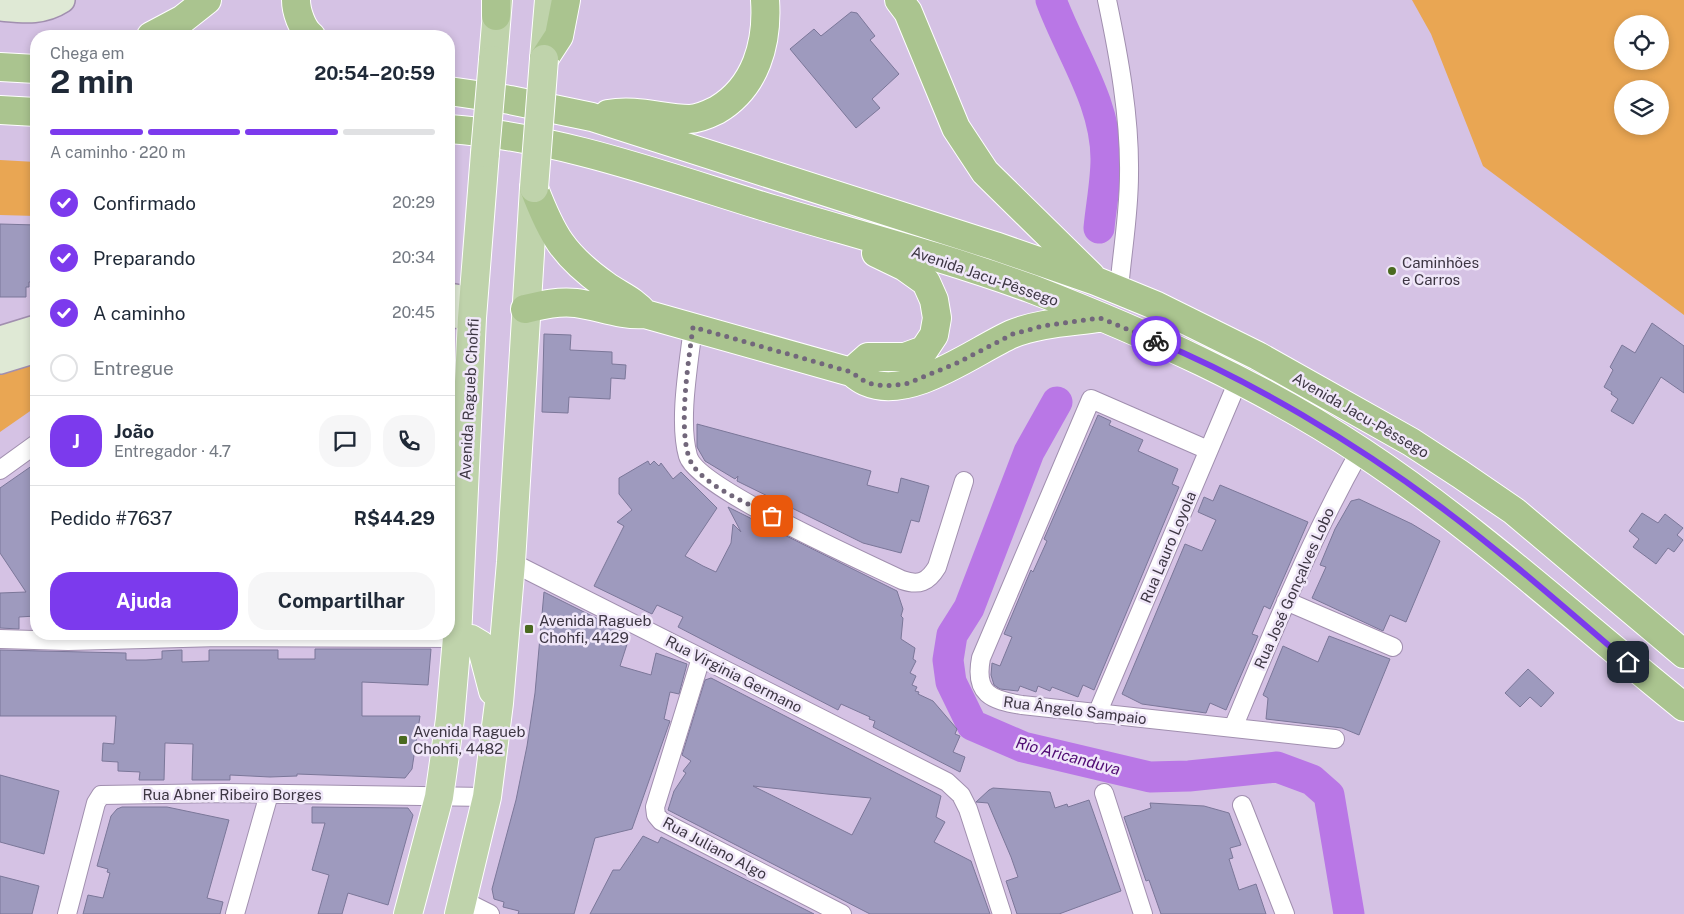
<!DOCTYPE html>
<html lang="pt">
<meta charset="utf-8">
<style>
:root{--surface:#fff;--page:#f6f6f7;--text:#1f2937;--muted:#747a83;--line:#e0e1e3;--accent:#7c3aed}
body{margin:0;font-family:"Public Sans",sans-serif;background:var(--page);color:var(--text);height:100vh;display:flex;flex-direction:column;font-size:19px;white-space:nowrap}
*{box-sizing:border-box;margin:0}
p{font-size:16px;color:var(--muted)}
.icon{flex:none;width:28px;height:28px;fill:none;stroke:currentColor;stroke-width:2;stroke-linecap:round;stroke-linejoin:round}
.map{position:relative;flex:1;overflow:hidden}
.sheet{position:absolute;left:30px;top:30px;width:425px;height:610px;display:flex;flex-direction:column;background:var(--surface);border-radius:20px;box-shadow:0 2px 8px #0003}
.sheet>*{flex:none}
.fabs{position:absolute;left:1614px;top:15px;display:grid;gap:10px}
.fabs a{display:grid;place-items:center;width:55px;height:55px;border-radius:50%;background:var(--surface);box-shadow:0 2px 8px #0003;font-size:25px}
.pin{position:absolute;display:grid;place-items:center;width:42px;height:42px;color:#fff;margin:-21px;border-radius:10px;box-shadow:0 2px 8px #0006}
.courier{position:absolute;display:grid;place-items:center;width:50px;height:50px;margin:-25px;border:4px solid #7c3aed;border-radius:50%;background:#fff;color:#222;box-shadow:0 1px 6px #0007}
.summary em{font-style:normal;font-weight:700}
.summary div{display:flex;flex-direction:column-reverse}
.summary{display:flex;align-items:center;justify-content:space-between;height:85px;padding:0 20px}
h1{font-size:32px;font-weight:700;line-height:38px}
.bar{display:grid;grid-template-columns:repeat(4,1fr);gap:8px 5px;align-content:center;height:60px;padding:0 20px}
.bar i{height:6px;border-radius:4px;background:var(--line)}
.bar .on{background:var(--accent)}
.bar p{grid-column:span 4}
.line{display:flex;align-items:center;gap:12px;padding:0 20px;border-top:1px solid var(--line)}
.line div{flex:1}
.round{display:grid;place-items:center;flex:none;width:52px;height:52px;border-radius:20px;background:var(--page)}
ol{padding:0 20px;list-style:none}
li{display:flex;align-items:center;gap:15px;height:55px}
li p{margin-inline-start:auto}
li .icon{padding:5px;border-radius:50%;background:var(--accent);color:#fff;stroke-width:4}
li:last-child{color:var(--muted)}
li i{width:28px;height:28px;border:2px solid var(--line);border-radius:50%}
.cta{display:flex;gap:10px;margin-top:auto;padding:10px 20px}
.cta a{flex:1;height:58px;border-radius:20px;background:var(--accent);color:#fff;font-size:20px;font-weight:700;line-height:58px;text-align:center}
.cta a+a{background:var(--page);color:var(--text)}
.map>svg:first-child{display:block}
</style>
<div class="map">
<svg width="1684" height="914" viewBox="0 0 1684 914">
<rect width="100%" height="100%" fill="#d5c2e4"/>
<path fill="#e9a653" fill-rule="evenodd" d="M1412 0H1684V315L1483 166 1431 34ZM1622 24H1660V61H1622ZM1622 89H1660V126H1622Z
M0 160 36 162V216L0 215Z
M36 361V407L0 432V371Z"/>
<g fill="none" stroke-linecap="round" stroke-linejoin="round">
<path stroke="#b977e6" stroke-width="31" d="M1051 0C1070 52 1106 102 1106 159 1106 182 1101 206 1099 228
M1057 402 1029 452 969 608 952 635 948 660 951 682 972 725 1023 747 1150 777 1189 776 1277 767 1312 780 1329 795 1349 914"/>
</g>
<path fill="#9e9abe" stroke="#7b7799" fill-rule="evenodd" d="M851 12 857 13 875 36 870 40 899 74 872 99 880 108 856 128 790 49 814 29 821 36Z
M0 224 36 225V282H29V287H26V297H0Z
M1652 323 1684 346V393L1661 377 1633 424 1611 411 1618 399 1611 394 1612 392 1604 387 1613 370 1610 367 1622 345 1635 353Z
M544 334 571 335 570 350 612 352V364L626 365 625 379 611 378 610 399 569 397 568 413 542 412Z
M1098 415 1111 421 1109 425 1143 440 1138 451 1178 469 1172 484 1179 487 1094 690 1083 685 1078 697 1052 687 1050 691 1038 686 1036 692 1020 686 1018 691 1000 689 994 685 991 675 992 663 1000 666 1012 637 1004 634 1031 570 1033 572 1047 541 1044 539Z
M697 424 871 471 867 485 898 493 901 478 929 486 919 522 911 520 901 553 863 543 737 481 738 476 735 479 705 461 697 447Z
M648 461 650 465 654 461 659 466 661 463 673 479 681 472 717 508 685 556 703 566 716 572 731 543 733 524 741 532 728 507 897 591 903 609 901 616 903 618 901 639 915 648 913 659 916 661 910 673 916 676 912 685 917 687 915 691 919 692 918 694 933 701 957 729 955 734 960 736 953 752 965 757 960 772 873 727 875 721 869 719 870 717 841 704 838 710 678 627 683 617 657 605 652 614 594 586 624 526 617 522 632 510 619 494V478Z
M36 463V616L19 617V629L0 628V593L26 592 0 553V488Z
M1220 485 1308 522 1270 609 1264 606 1252 634 1258 636 1226 710 1210 703 1206 713 1142 704 1122 694 1185 544 1202 551 1216 520 1198 512 1204 497 1213 501Z
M1359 499 1412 524 1440 541 1406 622 1390 615 1383 631 1312 598 1326 567 1320 565 1335 529 1351 501Z
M1642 513 1658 523 1665 514 1683 528 1677 535 1683 540 1674 552 1668 548 1656 564 1633 547 1639 539 1629 531Z
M544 592 630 635 620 666 651 675 656 653 687 664 679 694 670 692 664 719 670 721 632 829 595 838 574 914H518L519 911 503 907 504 902 494 899 492 889 516 800 527 746 535 693Z
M1329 636 1390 659 1359 735 1342 728 1266 719 1268 698 1263 695 1283 646 1318 662Z
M315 649H431L428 685 362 682V716H420L412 769 405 778 297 774V776L270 777 230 775V780H192L193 744 165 743 164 780H139L140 772 118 771V762L102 761 103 743 114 744 116 716H0V650L126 653V660H146L162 659V651L182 650V662L209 661V650H278V659H315Z
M1528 669 1554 693 1541 707 1530 697 1520 707 1505 693Z
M711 678 941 796 936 817 945 822 934 842 971 861 990 914H870L668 810 674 791 686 773 683 771 691 761 682 755 705 680ZM753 786 827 794 871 798 852 835Z
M0 775 59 791 44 854 0 842Z
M993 788 1050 792 1055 808 1067 804 1068 807 1089 800 1121 891 1059 914H1017L1006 881 1018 877 1011 857 988 803 976 802 989 790Z
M1150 803 1204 806 1229 813 1241 845 1230 848 1233 858 1229 859 1239 890 1256 884 1266 914H1161L1149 880 1146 881 1124 817 1151 808Z
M122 807H167L229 820 207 898 223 902 220 914H83L88 895 103 898 110 873 107 872 108 869 97 866 111 816 117 809Z
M312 807 408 808 413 815 388 905 348 893 342 914H318L329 875 312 870 325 823H312Z
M643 836 658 843 661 837 814 914H590L613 870H620Z
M0 876 39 886 32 914H0Z"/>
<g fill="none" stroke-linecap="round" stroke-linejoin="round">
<defs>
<path id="minor" d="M1107 0C1119 57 1130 117 1129 175 1129 214 1122 252 1119 290
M693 327C689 363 678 421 688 456 697 488 865 562 902 580 919 586 928 582 937 567L964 481
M1208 450 1091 399 981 658C974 694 991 700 1022 705L1335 739
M0 470 36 444
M511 562 947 782 961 795 968 809 1002 914
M1286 601 1393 647
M0 639 68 641 220 637 457 638
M701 658 655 807 656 815 661 821 842 914
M1097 714 1238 381
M1233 728C1272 634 1310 540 1360 451
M1104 793 1143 914
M1242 805 1285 914
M462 900 490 914
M67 914 96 803 101 795 224 793 487 797
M235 914 269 794"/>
<path id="secondary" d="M0 8C23 10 42 13 62 0
M449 296 474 300
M449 314 472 318
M0 339 36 328
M0 361 36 350"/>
<path id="primary" d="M544 59 549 0
M493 60 498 0
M457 638 471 639 481 645 493 691
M408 914 439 797 450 719 457 638 472 318 485 153
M459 914 487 797 499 703 511 562 534 188"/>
<path id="trunk" d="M296 0C296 11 302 29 311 36
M496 0V16
M899 0 908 12 956 128 985 172 1091 276
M151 36 183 19 207 0
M544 59 559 36 566 0
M0 67 36 69
M449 91 510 100 592 117 995 246 1096 281 1157 306 1258 356 1411 442 1460 474 1514 511 1684 654
M0 110 36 112
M608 114C636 109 661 118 689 119 698 119 709 114 717 110 756 87 768 43 765 0
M449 129C560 137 667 177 772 209 859 235 947 258 1032 289 1145 333 1260 384 1362 452 1477 528 1577 621 1684 707
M534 188C552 235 563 255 605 285 620 296 632 299 645 314
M525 309C542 305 558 301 576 303 599 306 621 316 645 314L851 372C856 375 861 380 867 382 910 401 974 351 1012 334 1038 323 1071 322 1099 318
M851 372 868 357H905L924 350 934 335 937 318 934 300 926 282 905 267 876 253"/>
</defs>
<use href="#minor" stroke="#a18faf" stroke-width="20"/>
<use href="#secondary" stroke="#a18faf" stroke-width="28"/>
<use href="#primary" stroke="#fff" stroke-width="30"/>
<use href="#trunk" stroke="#fff" stroke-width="30"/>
<use href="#minor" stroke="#fff" stroke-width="18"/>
<use href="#secondary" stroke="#dfe9d5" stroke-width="25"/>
<use href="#primary" stroke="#bfd3ab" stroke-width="28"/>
<use href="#trunk" stroke="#aac48f" stroke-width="28"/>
<defs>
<path id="primary-bridge" d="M485 153 493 60
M534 188 544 59"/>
</defs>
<use href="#primary-bridge" stroke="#fff" stroke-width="30" stroke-linecap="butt"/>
<use href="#primary-bridge" stroke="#bfd3ab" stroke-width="28"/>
</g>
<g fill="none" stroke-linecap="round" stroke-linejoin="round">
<path stroke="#72677b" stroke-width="5" stroke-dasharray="0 9" d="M772 516C749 504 710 488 694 467 675 443 689 358 693 327L851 372 867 383 885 386 906 384 957 363 1013 334 1043 326 1100 318 1156 341"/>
<path stroke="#7c3aed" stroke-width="6" d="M1156 341C1252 381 1355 443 1438 505 1504 554 1566 609 1628 662"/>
</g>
<g fill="#4a6a20" stroke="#f0e7f9" stroke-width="2">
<circle cx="1392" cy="271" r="5"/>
<rect x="524" y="624" width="10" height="10" rx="2.5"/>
<rect x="398" y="735" width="10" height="10" rx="2.5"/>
</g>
<g text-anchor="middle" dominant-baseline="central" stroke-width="5" stroke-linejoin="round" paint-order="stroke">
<g font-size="15" fill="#3d3643" stroke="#f0e7f9" text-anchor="start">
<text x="1402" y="262">Caminhões<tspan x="1402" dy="17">e Carros</tspan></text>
<text x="539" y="620">Avenida Ragueb<tspan x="539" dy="17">Chohfi, 4429</tspan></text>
<text x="413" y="731">Avenida Ragueb<tspan x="413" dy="17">Chohfi, 4482</tspan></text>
</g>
<g font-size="15" fill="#3d3643" stroke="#f0e7f9">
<text transform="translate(985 276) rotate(19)">Avenida Jacu-Pêssego</text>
<text transform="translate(469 399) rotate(-87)">Avenida Ragueb Chohfi</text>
<text transform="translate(1361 415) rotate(30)">Avenida Jacu-Pêssego</text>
<text transform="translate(1168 547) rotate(-67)">Rua Lauro Loyola</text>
<text transform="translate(1294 588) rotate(-66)">Rua José Gonçalves Lobo</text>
<text transform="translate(734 674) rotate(27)">Rua Virginia Germano</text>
<text transform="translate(1075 710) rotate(7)">Rua Ângelo Sampaio</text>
<text x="232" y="794">Rua Abner Ribeiro Borges</text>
<text transform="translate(715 848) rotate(28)">Rua Juliano Algo</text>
</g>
<g font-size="16" font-style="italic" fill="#500b73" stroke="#f0e7f9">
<text transform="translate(1068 756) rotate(15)">Rio Aricanduva</text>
</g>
</g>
</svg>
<div class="fabs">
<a><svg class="icon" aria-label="locate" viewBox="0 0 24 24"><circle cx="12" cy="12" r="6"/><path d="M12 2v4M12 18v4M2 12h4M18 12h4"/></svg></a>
<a><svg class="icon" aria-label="layers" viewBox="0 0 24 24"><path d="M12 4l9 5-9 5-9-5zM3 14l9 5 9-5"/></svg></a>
</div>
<div class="pin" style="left:772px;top:516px;background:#ea580c"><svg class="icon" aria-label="bag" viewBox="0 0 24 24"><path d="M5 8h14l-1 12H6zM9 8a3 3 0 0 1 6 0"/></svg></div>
<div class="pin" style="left:1628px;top:662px;background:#1f2937"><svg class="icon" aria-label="home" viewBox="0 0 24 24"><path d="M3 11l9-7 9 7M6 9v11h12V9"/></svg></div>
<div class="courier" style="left:1156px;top:341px"><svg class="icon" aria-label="bike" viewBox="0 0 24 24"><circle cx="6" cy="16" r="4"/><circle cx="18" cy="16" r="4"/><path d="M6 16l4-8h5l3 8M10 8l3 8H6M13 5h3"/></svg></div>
<section class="sheet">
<div class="summary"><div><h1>2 min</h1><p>Chega em</p></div><em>20:54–20:59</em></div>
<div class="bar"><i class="on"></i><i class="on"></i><i class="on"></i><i></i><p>A caminho · 220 m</p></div>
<ol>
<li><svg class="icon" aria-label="check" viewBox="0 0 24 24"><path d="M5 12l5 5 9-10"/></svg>Confirmado<p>20:29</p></li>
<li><svg class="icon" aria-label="check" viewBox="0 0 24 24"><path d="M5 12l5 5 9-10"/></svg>Preparando<p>20:34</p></li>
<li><svg class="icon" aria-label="check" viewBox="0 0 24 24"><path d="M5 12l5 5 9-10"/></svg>A caminho<p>20:45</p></li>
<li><i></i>Entregue</li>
</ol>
<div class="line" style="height:90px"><b class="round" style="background:var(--accent);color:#fff">J</b><div><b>João</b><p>Entregador · 4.7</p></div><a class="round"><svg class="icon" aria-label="chat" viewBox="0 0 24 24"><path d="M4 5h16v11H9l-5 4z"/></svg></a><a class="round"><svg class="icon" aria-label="phone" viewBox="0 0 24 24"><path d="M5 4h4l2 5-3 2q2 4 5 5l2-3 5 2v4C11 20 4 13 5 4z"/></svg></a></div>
<div class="line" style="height:65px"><div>Pedido #7637</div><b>R$44.29</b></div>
<div class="cta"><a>Ajuda</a><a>Compartilhar</a></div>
</section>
</div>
